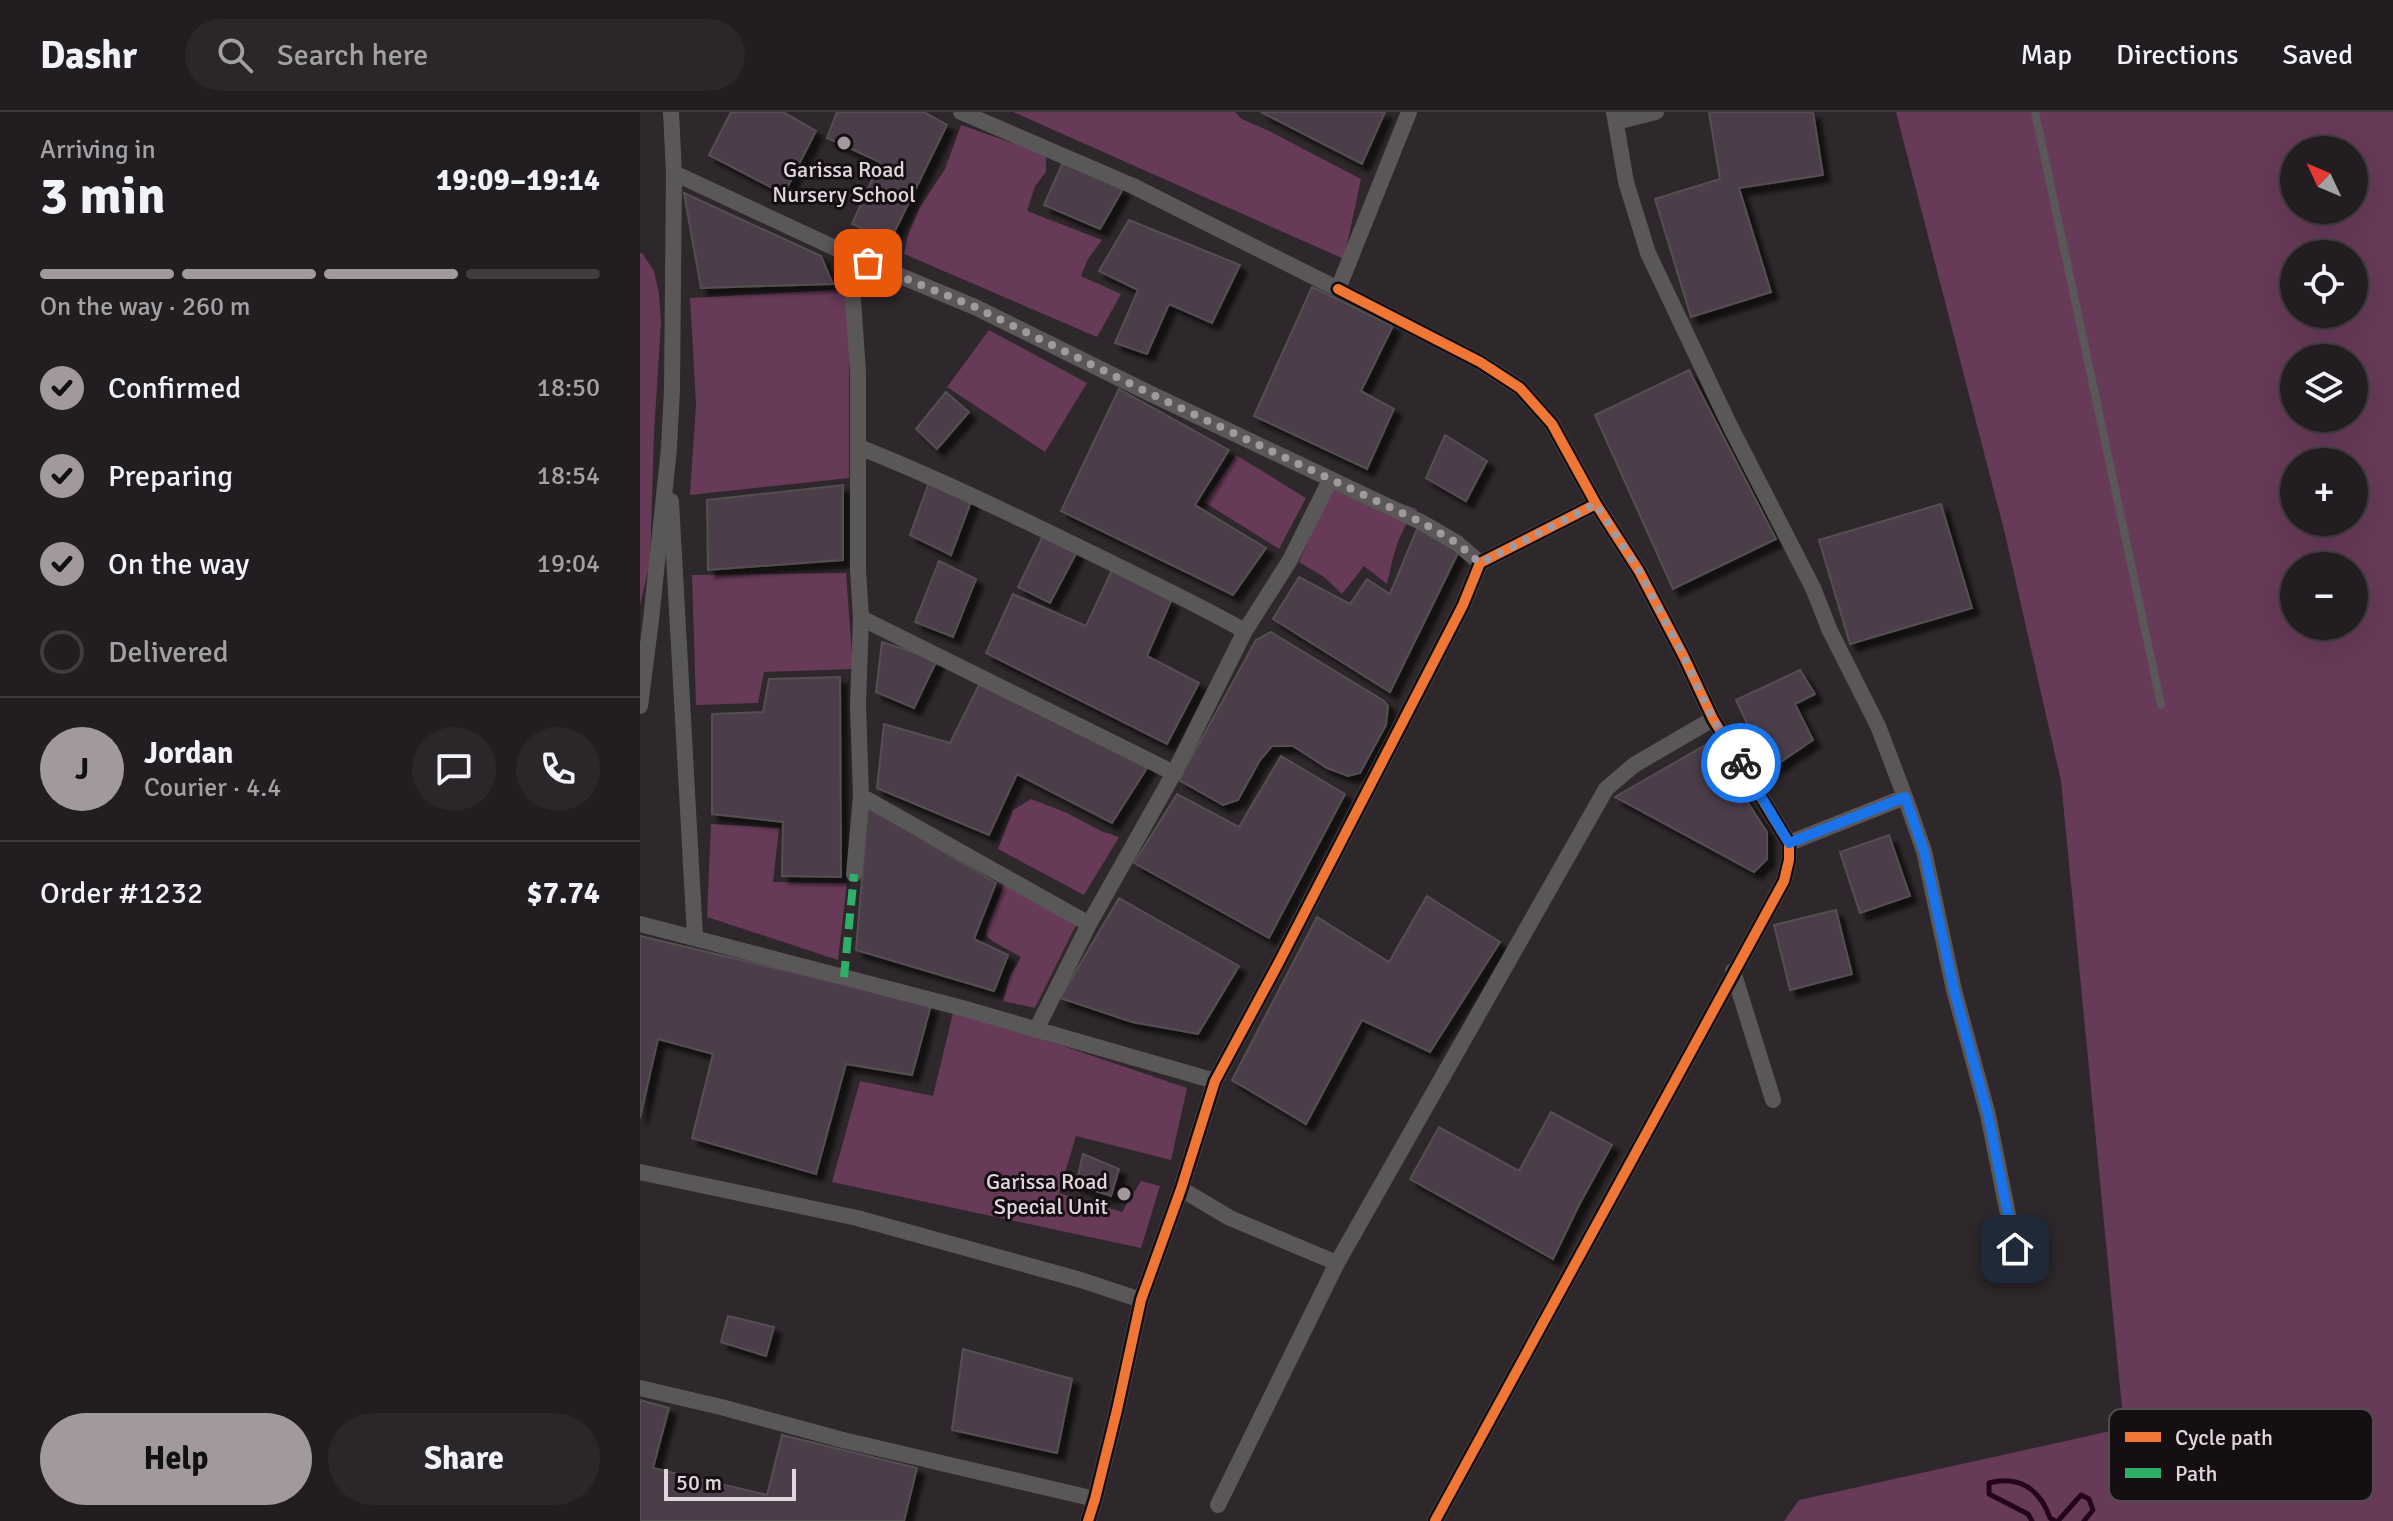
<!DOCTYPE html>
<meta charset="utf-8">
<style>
:root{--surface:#221d20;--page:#2a2629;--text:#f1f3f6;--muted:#a2a2a5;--line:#3f3b3e;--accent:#a2999f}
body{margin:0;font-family:Signika,sans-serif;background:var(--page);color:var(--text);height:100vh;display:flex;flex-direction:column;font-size:30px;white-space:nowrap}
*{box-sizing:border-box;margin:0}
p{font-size:26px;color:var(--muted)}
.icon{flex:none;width:44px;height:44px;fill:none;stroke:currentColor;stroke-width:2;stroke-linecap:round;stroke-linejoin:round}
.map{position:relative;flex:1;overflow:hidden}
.drawer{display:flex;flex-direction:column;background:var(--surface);width:640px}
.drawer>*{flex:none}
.needle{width:52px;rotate:314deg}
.buttons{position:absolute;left:1640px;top:24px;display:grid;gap:16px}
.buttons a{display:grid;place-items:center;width:88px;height:88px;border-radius:50%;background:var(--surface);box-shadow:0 8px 32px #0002,0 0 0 2px var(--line);font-size:40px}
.scale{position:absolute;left:24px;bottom:20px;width:132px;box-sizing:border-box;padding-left:8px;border:4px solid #e0d7dd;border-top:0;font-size:22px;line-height:28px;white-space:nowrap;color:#e0d7dd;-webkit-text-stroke:6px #150f13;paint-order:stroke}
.pin{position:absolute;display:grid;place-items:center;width:68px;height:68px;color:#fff;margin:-34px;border-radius:16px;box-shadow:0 4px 12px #0006}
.courier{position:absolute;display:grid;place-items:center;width:80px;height:80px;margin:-40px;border:6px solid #1a73e8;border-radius:50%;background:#fff;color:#222;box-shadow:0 2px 10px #0007}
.overview em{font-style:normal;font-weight:700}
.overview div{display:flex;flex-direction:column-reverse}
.overview{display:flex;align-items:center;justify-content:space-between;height:136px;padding:0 40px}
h1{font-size:52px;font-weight:700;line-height:60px}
.bar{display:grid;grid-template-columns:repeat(4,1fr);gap:12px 8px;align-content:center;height:96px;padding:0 40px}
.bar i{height:10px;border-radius:6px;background:var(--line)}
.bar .active{background:var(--accent)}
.bar p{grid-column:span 4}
.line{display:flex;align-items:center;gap:20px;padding:0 40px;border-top:2px solid var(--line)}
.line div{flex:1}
.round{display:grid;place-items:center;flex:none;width:84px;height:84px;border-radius:42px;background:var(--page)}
ol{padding:0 40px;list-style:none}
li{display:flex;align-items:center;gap:24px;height:88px}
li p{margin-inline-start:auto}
li .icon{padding:8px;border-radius:50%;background:var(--accent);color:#111;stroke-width:4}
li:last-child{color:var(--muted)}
li i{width:44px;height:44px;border:4px solid var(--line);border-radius:50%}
.cta{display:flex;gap:16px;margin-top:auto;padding:16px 40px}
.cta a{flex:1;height:92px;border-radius:48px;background:var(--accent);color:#111;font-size:32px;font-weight:700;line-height:92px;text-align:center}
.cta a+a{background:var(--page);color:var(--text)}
header{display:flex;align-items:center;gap:48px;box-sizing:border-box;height:112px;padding:0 40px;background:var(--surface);border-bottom:2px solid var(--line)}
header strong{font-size:38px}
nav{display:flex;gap:44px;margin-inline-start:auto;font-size:28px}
.search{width:560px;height:72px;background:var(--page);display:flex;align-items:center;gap:20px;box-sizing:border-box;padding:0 28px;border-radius:44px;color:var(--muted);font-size:30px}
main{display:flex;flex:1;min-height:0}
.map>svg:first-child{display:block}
</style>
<header>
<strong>Dashr</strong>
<div class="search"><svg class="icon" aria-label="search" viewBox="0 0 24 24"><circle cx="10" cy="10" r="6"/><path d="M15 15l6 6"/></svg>Search here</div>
<nav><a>Map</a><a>Directions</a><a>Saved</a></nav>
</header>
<main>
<section class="drawer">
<div class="overview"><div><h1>3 min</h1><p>Arriving in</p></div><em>19:09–19:14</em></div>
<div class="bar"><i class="active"></i><i class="active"></i><i class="active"></i><i></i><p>On the way · 260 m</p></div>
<ol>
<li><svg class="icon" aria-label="check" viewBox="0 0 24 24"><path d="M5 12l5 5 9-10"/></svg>Confirmed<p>18:50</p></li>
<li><svg class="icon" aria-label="check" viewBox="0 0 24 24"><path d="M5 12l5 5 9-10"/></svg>Preparing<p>18:54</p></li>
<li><svg class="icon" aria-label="check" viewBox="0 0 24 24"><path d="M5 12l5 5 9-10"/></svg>On the way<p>19:04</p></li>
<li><i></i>Delivered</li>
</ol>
<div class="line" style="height:144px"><b class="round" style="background:var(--accent);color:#111">J</b><div><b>Jordan</b><p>Courier · 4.4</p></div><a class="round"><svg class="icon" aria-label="chat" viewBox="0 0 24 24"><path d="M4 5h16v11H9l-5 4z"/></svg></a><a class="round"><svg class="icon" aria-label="phone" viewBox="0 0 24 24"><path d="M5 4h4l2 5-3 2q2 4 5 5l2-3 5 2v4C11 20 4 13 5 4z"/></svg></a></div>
<div class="line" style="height:104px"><div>Order #1232</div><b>$7.74</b></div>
<div class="cta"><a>Help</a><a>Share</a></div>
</section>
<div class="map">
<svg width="1753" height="1409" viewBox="0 0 1753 1409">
<defs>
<filter id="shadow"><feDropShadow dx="7" dy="7" stdDeviation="2" flood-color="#0009"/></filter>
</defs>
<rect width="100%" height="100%" fill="#2e272b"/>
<path fill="#673a58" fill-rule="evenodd" d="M373 0H595L602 7 629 19 721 67 704 147Z
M1256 0H1753V1409H1144L1159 1388 1484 1316 1421 669 1365 422ZM1654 38H1714V98H1654ZM1654 142H1714V202H1654ZM1654 246H1714V306H1654ZM1654 350H1714V410H1654ZM1654 454H1714V514H1654Z
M321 13 406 43V60L395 74 387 99 462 128 448 147 441 164 481 182 457 225 264 142 268 123 280 95 305 57Z
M0 141H2L14 159 19 182 21 210 14 321 10 451 0 493Z
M209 177V366L50 383 56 291 50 186Z
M349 218 447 271 405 340 307 275Z
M596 343 666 386 639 437 564 390Z
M696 369 777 397C757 422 754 442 747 472L724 454 702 482 684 465 659 450Z
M206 461 213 557 124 560 118 591 56 593 52 463Z
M391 687 427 701 461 719 479 725 444 783 358 737 373 698Z
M71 712 139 716 133 770 207 771 198 848 67 805Z
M364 773 441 803 395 896 363 889 370 864 381 845 354 830 346 824 347 815Z
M314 897 547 976 531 1048 436 1024 419 1081 482 1100 501 1069 520 1074 501 1136 192 1070 220 969 293 984Z"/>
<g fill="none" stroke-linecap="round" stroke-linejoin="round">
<path stroke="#25051c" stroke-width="5" d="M1392 1409 1388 1402 1349 1382V1371C1379 1363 1400 1377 1410 1406L1415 1409
M1418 1409 1441 1383 1449 1387 1453 1398 1444 1409"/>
</g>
<path fill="#4c3d48" stroke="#544f52" stroke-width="2" filter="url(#shadow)" d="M91 0H143L176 19 144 82 69 43Z
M197 0H284L307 13 250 129 212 112 240 50 187 26Z
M621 0H745L722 52Z
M1069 0H1173L1183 63 1099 76 1131 180 1051 205 1015 87 1080 67Z
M423 50 483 77 460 117 404 93Z
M44 81 181 144 193 172 61 176Z
M489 108 600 153 572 211 529 192 507 242 475 231 498 178 459 159Z
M672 175 753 214 721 279 754 297 727 357 614 304Z
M1049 258 1136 427 1033 477 955 303Z
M479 277 589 338 555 393 626 436 593 483 421 399Z
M306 280 329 300 297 337 276 317Z
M805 323 847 349 826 389 786 366Z
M289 370 332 387 311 443 270 423Z
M203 373V448L68 458 67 388Z
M1301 392 1332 496 1210 532 1179 428Z
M779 412 819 439 750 580 633 507 659 465 710 492 727 467 750 482Z
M404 422 437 440 410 491 378 475Z
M299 449 336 467 313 525 275 510Z
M472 458 531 489 507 544 559 571 527 632 346 541 373 482 446 514Z
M631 520 744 589 748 594 746 613 720 661 708 664 687 656 653 634H632L620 648 598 688 583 693 539 668 616 528Z
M242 530 297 548 274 596 236 580Z
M1160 558 1175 582 1155 592 1173 628 1129 658 1096 588Z
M200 565 201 765 142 764 143 710 72 702V602L123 600 129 567Z
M341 569 509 653 472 711 377 662 349 723 237 676 244 612 310 631Z
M1069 631 1127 720V747L1114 760 975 685Z
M641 644 705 682 629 826 494 751 537 682 599 715Z
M228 695 356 771 334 827 368 843 354 879 216 838Z
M1249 723 1270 784 1220 801 1200 740Z
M787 784 860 830 790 940 722 908 666 1012 592 968 677 805 749 850Z
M479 786 599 854 558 922 492 910 420 886Z
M1196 798 1212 862 1150 878 1134 813Z
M0 824 291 893 272 963 206 952 176 1062 52 1026 73 942 18 927 0 1006Z
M911 1000 972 1033 939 1093 913 1147 770 1067 799 1015 879 1059Z
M443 1042 479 1057 471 1084 436 1073Z
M88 1204 134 1215 126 1244 81 1230Z
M323 1237 432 1267 417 1341 312 1318Z
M0 1288 29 1296 13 1356 127 1383 142 1323 277 1356 264 1409H0Z"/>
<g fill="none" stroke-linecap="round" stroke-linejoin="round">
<path stroke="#5a5759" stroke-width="8" d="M1395 0 1521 593"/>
<path stroke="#5a5759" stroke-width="16" d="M321 0 493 74 698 177 769 0
M974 0 986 70 1008 141 1090 314 1173 476 1190 519 1238 614 1265 685 1284 739 1314 878 1348 1003 1375 1137
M976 10 1016 0
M34 61 210 143 335 195 509 281 781 410 817 431 840 451
M210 143 218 260V458L221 506 218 593 221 684 449 812
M698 177 840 250 880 276 912 312 956 392 999 459 1044 545 1073 607 1149 731V748L1144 769 795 1409
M219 335C297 366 372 402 447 439 500 465 553 490 605 519L650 448 690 368
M31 389 55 825
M221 506 534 661 449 812 396 918
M0 594 11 508 29 336 32 277 34 61 31 0
M534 661 605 519
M1149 731 1265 685
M214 762 221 684
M0 812 322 896 575 969
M1093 859 1133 988
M0 1060 217 1106 441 1168 501 1188
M541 1077 590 1106 697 1151 966 677 994 653 1073 607
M0 1276 81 1295 203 1328 455 1387
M578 1393 697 1151
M448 1409 455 1387 477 1298 501 1188 541 1077 575 969 638 852 823 493 840 451 956 392"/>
<path stroke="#2db169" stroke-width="8" stroke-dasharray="16 8" stroke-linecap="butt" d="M204 865 214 762"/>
<defs>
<path id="cycleway" d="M698 177 840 250 880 276 912 312 956 392 999 459 1044 545 1073 607 1149 731V748L1144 769 795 1409
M448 1409 455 1387 477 1298 501 1188 541 1077 575 969 638 852 823 493 840 451 956 392"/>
</defs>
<use href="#cycleway" stroke="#150f13" stroke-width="15"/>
<use href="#cycleway" stroke="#f07635" stroke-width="10"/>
</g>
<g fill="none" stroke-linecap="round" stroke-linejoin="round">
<path stroke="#a2999f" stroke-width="8" stroke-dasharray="0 14.4" d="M228 151 335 195 509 281 781 410 817 431 840 451 956 392 999 459 1044 545 1073 607 1101 651"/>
<path stroke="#1a73e8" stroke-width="10" d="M1101 651 1149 731 1265 685 1284 739 1314 878 1348 1003 1375 1137"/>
</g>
<g fill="#a2999f" stroke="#150f13" stroke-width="3">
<circle cx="204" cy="31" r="8"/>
<circle cx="484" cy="1082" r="8"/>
</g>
<g text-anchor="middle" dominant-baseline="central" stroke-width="6" stroke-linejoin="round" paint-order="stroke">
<g font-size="22" fill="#e0d7dd" stroke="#150f13">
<text x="204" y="57">Garissa Road<tspan x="204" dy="25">Nursery School</tspan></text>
<text x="468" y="1069" text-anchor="end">Garissa Road<tspan x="468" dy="25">Special Unit</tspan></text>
</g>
</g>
<rect x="1469" y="1297" width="264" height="92" rx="12" fill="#150f13" stroke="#524b50" stroke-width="2"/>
<rect x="1485" y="1320" width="36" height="10" fill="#f07635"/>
<rect x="1485" y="1356" width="36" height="10" fill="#2db169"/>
<g font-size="22" fill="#e0d7dd">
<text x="1535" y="1333">Cycle path</text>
<text x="1535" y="1369">Path</text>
</g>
</svg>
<div class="buttons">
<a><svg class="needle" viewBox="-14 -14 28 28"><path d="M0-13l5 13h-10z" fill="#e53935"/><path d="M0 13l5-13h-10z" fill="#a2a2a5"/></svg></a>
<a><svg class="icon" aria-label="locate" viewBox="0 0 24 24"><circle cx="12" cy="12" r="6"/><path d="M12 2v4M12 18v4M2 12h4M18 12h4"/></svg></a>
<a><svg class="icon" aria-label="layers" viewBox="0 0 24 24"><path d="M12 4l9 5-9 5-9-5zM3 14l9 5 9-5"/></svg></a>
<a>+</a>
<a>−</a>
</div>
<div class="scale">50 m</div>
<div class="pin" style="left:228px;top:151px;background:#ea580c"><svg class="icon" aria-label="bag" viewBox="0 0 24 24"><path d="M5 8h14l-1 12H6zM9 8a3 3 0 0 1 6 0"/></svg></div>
<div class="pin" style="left:1375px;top:1137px;background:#1f2937"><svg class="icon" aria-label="home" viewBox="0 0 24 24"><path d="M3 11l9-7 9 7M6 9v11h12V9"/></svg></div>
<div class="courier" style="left:1101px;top:651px"><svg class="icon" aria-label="bike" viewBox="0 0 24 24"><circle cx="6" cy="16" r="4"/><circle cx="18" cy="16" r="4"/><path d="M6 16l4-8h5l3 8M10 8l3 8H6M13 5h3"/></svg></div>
</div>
</main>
